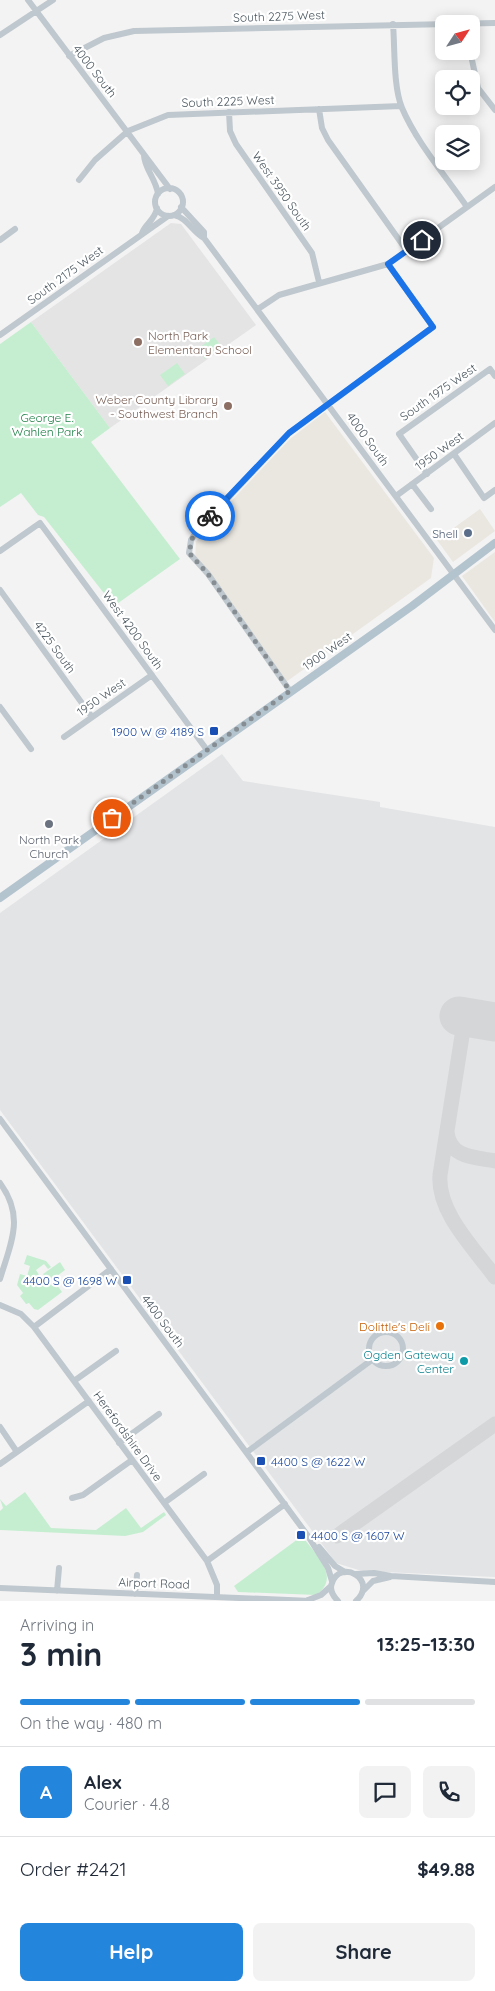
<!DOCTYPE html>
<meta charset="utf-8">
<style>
:root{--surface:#fff;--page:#f2f2f3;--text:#1f2937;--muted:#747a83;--line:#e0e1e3;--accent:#2485dd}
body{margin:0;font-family:Quicksand,sans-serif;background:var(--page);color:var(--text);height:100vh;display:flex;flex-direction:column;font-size:19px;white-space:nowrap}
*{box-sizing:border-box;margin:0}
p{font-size:16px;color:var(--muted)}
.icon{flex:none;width:28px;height:28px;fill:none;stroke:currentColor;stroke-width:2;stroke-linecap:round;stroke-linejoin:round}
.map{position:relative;height:1601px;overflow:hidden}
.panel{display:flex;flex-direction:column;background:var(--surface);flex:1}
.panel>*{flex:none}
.needle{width:32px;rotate:54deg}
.buttons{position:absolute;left:435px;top:15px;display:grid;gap:10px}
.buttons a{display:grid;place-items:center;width:45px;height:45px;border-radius:8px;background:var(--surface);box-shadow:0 2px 12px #0003;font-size:25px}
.pin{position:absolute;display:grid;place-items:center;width:42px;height:42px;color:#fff;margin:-21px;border:2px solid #fff;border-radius:50%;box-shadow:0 1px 5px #0007}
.courier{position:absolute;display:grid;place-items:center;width:50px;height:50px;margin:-25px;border:4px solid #1a73e8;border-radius:50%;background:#fff;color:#222;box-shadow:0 1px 6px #0007}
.overview em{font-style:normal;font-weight:700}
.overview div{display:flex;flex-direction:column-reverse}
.overview{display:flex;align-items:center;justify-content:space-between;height:85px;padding:0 20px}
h1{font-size:32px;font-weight:700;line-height:38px}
.bar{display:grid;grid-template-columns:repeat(4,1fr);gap:8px 5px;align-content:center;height:60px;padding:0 20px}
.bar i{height:6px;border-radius:4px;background:var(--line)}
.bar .current{background:var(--accent)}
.bar p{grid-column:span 4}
.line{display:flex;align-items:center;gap:12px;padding:0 20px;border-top:1px solid var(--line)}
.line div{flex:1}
.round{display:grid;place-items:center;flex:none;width:52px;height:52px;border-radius:8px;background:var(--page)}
.button{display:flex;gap:10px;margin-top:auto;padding:10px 20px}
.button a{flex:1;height:58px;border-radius:8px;background:var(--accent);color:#fff;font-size:20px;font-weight:700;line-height:58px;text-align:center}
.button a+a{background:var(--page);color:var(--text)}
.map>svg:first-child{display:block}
</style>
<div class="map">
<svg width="495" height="1601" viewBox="0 0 495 1601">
<rect width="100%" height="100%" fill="#f4f3f3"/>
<path fill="#eae7e1" d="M325 412 434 558 431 578 286 682 195 560 196 542 203 531 290 439Z
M480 509 495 531 453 562 437 540Z
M495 552V622L462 576Z"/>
<path fill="#e5e4e4" d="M171 223 181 224 256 325 110 428 31 322Z"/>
<path fill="#e2e4e6" d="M222 754 243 781 380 802V807L495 827V1577L362 1571 336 1563 0 1110V913Z"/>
<path fill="#c5eed1" d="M31 322 110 428 91 442 180 559 114 606 44 517 38 515 21 493 0 507V344Z
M214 337 222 347 205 359 197 349Z
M177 363 185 374 168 386 160 375Z
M27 1255 46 1261 51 1267 48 1269 44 1264 36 1270 46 1286 54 1281 62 1292 38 1310 34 1309 29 1303 26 1304 20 1296 23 1293 17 1285 20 1274 27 1276 30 1266 24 1264Z
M60 1262 65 1270 49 1282 43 1274Z
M25 1492 51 1528 96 1530 126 1508 141 1528 164 1512 166 1515 143 1532 125 1536 0 1530V1511L3 1508 0 1499 6 1506Z
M302 1536C315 1554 342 1577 316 1595L238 1592 234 1586Z"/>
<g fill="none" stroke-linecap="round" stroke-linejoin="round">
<path stroke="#d4d6d8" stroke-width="15" d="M465 1017 440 1175C437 1212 474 1248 495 1277
M447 1132C450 1158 474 1157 495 1161
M337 1536 495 1424"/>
<path stroke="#d4d6d8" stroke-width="39" d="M459 1016 495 1022"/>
<path stroke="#bfc8ce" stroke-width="6" d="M28 0 170 189
M473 22 472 60 478 88 495 110
M393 24C395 48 393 86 402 108 417 143 445 175 467 207
M0 35 53 0
M69 56 104 38 134 31 495 23
M319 109 322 128 328 140 407 251
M229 112 230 131 236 144 312 253 319 282
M144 155C144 168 156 179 158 194
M79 180 95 160 128 131 168 115 401 106
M155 202a14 14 0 1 1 28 0a14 14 0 1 1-28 0Z
M181 207 204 232V238
M174 215C188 218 192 232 204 238L495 630
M142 233C146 223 155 220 157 208
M0 240 15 229
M258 309 279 295 388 264 495 187
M0 335 168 216
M454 454 484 498 495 490
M427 474 399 434 490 369 495 376
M412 484 431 509
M396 496 495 423
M0 551 40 523 207 750
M0 590 92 717
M290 691 208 574 189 553 191 540 197 531 289 433 433 327 388 264
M0 707 31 749
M64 737 152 675
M0 1119 308 1536 328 1568 332 1581
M0 1183C25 1217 11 1242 0 1279
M0 1305 21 1314 34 1327 207 1561 217 1585V1597
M34 1327 111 1269
M369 1349a17 17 0 1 1 34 0a17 17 0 1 1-34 0Z
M74 1381 116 1351
M0 1427 17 1452
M119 1443 159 1414
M247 1452 373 1359
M0 1464 89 1401
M72 1498 83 1495 132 1460
M164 1503 204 1474
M319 1547 335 1566 345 1572
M207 1561 285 1504
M356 1574 374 1573 391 1576 495 1582
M0 1588 311 1601
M57 1591 59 1568
M363 1591 373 1581 390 1577
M135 1594 137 1575
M308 1600 321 1595 331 1586
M338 1601C333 1596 329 1590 332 1583 340 1558 379 1580 356 1601"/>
<path stroke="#b4c4cf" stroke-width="8" d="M0 898 412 606 495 543"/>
</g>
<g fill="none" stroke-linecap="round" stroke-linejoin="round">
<path stroke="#868e93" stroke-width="5" stroke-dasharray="0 9" d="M112 818 290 691 208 574 189 553 193 535 210 516"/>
<path stroke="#1a73e8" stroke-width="6" d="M210 516 289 433 433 327 388 264 422 240"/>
</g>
<g fill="#8d6e63" stroke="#fff" stroke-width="2">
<circle cx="138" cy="342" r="5"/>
<circle cx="228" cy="406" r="5"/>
</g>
<circle fill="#5c6f8a" stroke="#fff" stroke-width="2" cx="468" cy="533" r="5"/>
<g fill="#1a4fb4" stroke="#fff" stroke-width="2">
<rect x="209" y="726" width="10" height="10" rx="2.5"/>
<rect x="122" y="1275" width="10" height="10" rx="2.5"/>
<rect x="256" y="1456" width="10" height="10" rx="2.5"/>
<rect x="296" y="1530" width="10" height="10" rx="2.5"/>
</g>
<circle fill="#6b7280" stroke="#fff" stroke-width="2" cx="49" cy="824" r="5"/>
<circle fill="#e8710a" stroke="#fff" stroke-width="2" cx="440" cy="1326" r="5"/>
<circle fill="#0f9aa8" stroke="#fff" stroke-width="2" cx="464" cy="1361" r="5"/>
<g text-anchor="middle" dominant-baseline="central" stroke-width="4.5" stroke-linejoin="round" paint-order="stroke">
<g font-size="12" fill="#4b575f" stroke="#fff">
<text transform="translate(279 16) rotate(-2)">South 2275 West</text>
<text transform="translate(95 71) rotate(52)">4000 South</text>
<text transform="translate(228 101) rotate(-2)">South 2225 West</text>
<text transform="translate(282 191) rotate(55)">West 3950 South</text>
<text transform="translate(65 275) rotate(-36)">South 2175 West</text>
<text transform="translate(438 392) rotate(-35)">South 1975 West</text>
<text transform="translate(368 439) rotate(54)">4000 South</text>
<text transform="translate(439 451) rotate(-36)">1950 West</text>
<text transform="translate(133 630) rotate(54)">West 4200 South</text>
<text transform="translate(55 647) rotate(54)">4225 South</text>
<text transform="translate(327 651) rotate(-35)">1900 West</text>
<text transform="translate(101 697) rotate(-35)">1950 West</text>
<text transform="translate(163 1321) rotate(53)">4400 South</text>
<text transform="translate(128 1436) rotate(54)">Herefordshire Drive</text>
<text transform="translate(154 1583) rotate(2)">Airport Road</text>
</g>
<g font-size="12" fill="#785e54" stroke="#fff" text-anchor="start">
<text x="148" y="335">North Park<tspan x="148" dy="14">Elementary School</tspan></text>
<text x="218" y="399" text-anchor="end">Weber County Library<tspan x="218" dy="14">- Southwest Branch</tspan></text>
</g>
<g font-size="12" fill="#1d7f45" stroke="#fff">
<text x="47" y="417">George E.<tspan x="47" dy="14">Wahlen Park</tspan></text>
</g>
<g font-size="12" fill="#4e5e75" stroke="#fff" text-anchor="end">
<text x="458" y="533">Shell</text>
</g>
<g font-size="12" fill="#164399" stroke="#fff" text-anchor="end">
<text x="204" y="731">1900 W @ 4189 S</text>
<text x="117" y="1280">4400 S @ 1698 W</text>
<text x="271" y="1461" text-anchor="start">4400 S @ 1622 W</text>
<text x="311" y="1535" text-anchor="start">4400 S @ 1607 W</text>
</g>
<g font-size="12" fill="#5b616d" stroke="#fff">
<text x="49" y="839">North Park<tspan x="49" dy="14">Church</tspan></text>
</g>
<g font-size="12" fill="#c56008" stroke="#fff" text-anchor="end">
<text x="430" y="1326">Dolittle's Deli</text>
</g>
<g font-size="12" fill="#0d838f" stroke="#fff" text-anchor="end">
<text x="454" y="1354">Ogden Gateway<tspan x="454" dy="14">Center</tspan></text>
</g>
</g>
</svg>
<div class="buttons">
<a><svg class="needle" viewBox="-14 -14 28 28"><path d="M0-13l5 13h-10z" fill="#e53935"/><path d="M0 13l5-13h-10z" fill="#747a83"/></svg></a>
<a><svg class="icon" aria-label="locate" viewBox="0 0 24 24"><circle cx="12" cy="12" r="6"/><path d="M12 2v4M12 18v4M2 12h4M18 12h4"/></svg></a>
<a><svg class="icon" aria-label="layers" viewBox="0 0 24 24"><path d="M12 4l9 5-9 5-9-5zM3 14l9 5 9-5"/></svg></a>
</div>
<div class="pin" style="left:112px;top:818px;background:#ea580c"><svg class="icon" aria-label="bag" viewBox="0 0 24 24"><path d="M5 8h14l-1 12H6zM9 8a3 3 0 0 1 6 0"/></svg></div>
<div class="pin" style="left:422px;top:240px;background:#1f2937"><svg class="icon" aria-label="home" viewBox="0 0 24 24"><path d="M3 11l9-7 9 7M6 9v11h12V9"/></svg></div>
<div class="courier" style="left:210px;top:516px"><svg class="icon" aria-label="bike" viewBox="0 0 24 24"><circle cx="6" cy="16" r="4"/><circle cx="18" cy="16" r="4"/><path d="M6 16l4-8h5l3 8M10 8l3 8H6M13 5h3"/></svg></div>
</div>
<section class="panel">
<div class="overview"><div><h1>3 min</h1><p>Arriving in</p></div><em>13:25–13:30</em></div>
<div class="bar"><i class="current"></i><i class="current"></i><i class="current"></i><i></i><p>On the way · 480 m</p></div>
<div class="line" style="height:90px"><b class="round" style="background:var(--accent);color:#fff">A</b><div><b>Alex</b><p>Courier · 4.8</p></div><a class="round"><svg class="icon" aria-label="chat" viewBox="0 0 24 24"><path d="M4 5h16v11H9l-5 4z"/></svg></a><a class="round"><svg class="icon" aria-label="phone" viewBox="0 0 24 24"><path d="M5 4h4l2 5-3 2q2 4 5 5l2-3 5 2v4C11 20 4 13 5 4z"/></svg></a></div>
<div class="line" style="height:65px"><div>Order #2421</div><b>$49.88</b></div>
<div class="button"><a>Help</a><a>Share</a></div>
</section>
